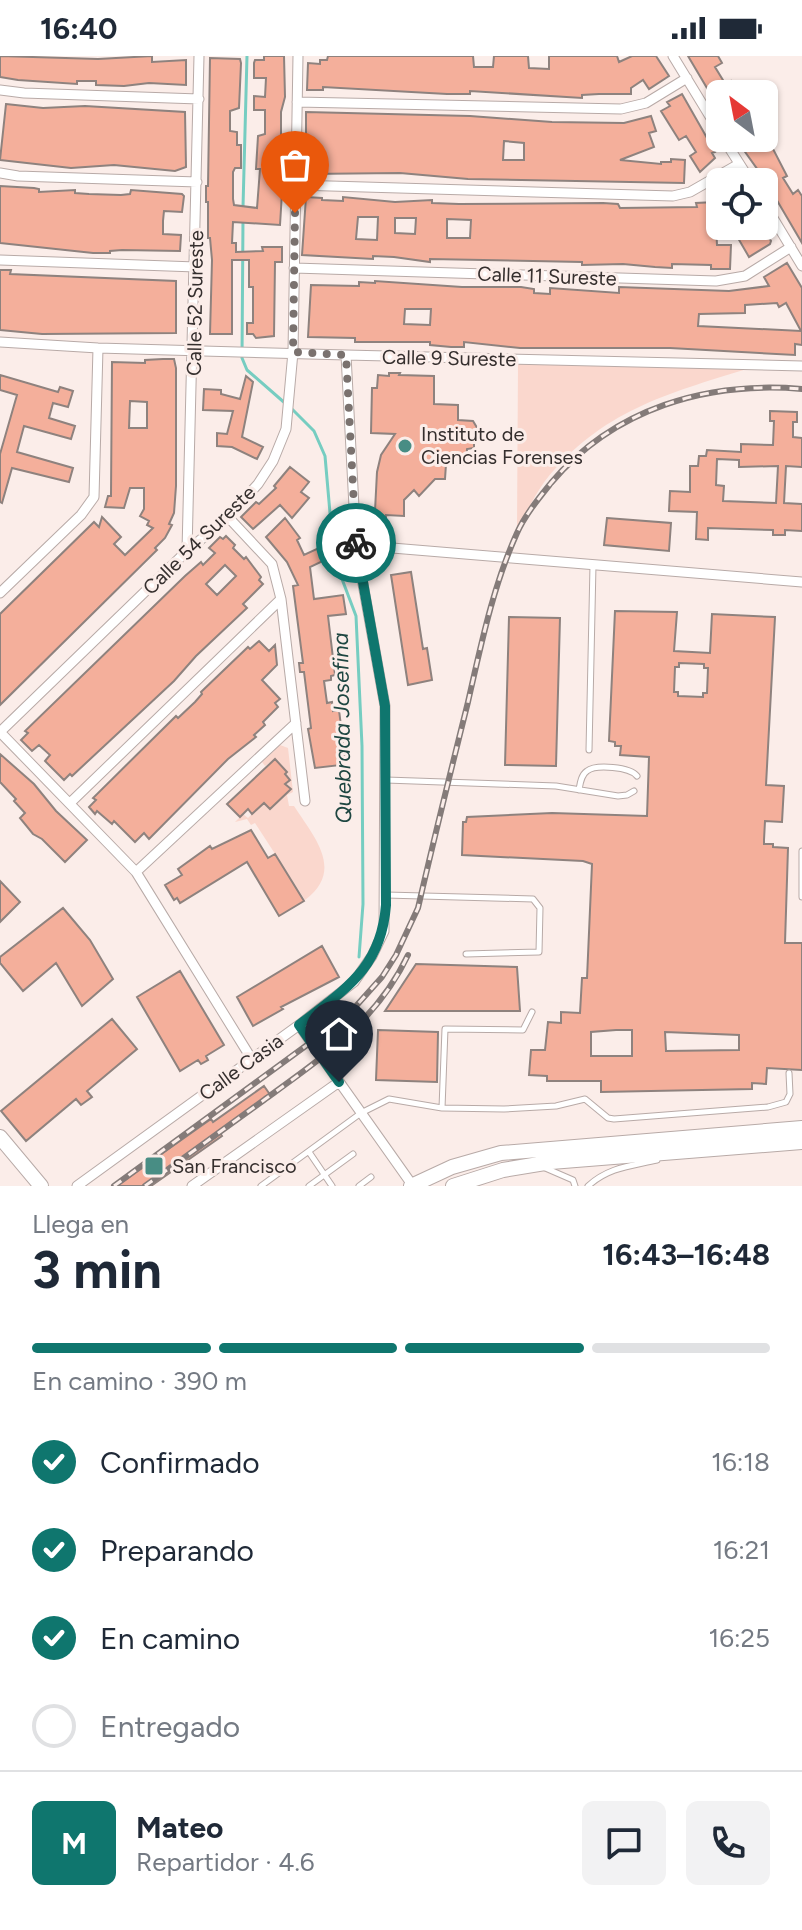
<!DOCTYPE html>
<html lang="es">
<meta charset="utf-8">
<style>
:root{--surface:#fff;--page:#f2f2f3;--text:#1f2937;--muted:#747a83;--line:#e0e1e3;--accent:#0f766e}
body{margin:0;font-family:Figtree,sans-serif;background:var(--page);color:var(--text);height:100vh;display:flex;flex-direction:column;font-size:30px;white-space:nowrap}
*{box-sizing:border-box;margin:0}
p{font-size:26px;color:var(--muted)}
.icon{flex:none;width:44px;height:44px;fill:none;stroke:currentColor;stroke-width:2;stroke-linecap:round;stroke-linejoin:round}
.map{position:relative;height:1130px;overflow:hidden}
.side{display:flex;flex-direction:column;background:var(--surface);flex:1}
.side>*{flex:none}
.needle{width:52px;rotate:328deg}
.fabs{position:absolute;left:706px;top:24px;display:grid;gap:16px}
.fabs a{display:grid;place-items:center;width:72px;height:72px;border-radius:12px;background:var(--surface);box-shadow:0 2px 6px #0004;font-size:40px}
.pin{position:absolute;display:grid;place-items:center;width:68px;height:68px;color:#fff;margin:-82px -34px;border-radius:50% 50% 50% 0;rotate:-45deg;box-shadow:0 0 8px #0007}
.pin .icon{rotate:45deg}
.courier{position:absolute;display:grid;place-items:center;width:80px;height:80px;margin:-40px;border:6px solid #0f766e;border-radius:50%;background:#fff;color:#222;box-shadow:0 2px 10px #0007}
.summary em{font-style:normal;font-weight:700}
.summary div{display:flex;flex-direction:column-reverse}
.summary{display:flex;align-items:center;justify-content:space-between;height:136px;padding:0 32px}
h1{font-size:52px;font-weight:700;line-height:60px}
.bar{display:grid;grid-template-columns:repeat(4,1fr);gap:12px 8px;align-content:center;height:96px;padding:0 32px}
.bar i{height:10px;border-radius:6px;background:var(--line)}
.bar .active{background:var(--accent)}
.bar p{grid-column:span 4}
.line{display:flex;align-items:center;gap:20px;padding:0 32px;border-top:2px solid var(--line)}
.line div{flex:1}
.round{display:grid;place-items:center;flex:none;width:84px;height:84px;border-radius:12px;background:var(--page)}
ol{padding:0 32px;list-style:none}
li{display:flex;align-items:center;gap:24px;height:88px}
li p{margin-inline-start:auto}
li .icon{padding:8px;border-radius:50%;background:var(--accent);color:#fff;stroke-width:4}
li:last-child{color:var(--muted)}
li i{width:44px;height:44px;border:4px solid var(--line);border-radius:50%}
.status{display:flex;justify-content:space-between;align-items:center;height:56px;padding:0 40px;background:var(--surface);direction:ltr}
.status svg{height:22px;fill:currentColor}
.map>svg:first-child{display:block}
</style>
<div class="status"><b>16:40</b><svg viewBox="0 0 49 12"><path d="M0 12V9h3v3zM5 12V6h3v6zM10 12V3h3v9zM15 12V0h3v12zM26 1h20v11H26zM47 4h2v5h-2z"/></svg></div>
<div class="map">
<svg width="802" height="1130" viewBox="0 0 802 1130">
<rect width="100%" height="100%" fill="#fbede9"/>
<path fill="#fad7cd" d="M518 307 747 313C666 338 601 355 545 425 534 440 526 458 517 474Z
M280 689 288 692 293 736 287 739 289 750H294C314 781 345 814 305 844L255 767 251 769 247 763 235 766 243 758 248 762 257 753 260 742 271 753 275 749 268 742 285 739 290 734 285 728 290 724 285 718 287 716 275 703 265 710 262 706Z"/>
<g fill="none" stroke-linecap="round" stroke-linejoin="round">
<path stroke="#76cdc1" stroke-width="3" d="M243 151 247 0
M243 163 242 302 247 314 286 348
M292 353 314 375 325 400 330 457 342 523 356 560 362 690 363 848 359 901"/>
</g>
<path fill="#f4af9b" stroke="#8e827e" stroke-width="2" fill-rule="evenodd" d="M0 0 98 3 152 0V6L186 4V29L149 27 124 30 96 29V25H77V28L18 24 0 21Z
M264 0H284L285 41 281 56V85L284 104 280 169 233 166 232 187H236V196L263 195 262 191H282V206H275L274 280 256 282 253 278H247V267H253V231H249V204H232V278H210L212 204 210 182H208V146H206V130H208L210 2 240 3 241 7 239 52 230 55V75L237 76V89H241V112H235L233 116V143L234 149 257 152 260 113H256L258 80 265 78V54H254V40L265 41 266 22H254V7L255 4H264Z
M328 0H473L474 11H493L494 0H528L529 12 549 13V0H617L619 6 632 0H656L669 20 649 33 643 24 631 32V38H599L582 39V42L470 35V38H447L323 31V34H307L308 7 320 8V4H327Z
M688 0H718L722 7 715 11 726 29 731 25 738 38H720V54Z
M682 38 715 96 712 97 715 102 700 116 690 100 696 96 686 80 679 84 661 55 670 50 667 46Z
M6 48 43 52 85 50 185 56 186 111 175 115 114 109 71 112 0 104Z
M306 56 470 60 552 66 624 67 651 60 656 75 649 77 654 91 620 104 661 108V106H671V103L685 104 684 127 468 123 400 117 306 118ZM504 85 524 87V104H503Z
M744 82H765L770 87 787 120 783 122 793 138 798 134 802 140V187L765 124 738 86Z
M0 130 34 132 39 133V136L75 134V137L89 138 121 139 130 138 131 134 182 138 184 140 182 156 164 155 163 165V178L181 179 180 195 122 194 110 195V197H93L0 187Z
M306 141 322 142V144L343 145V141L395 146 432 144V147L459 148 603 147 618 148 620 152 697 151 696 147 715 146 717 189H731L730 213H711V209L672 208V212L655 211 623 208 582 209V206L430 203V206L394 201 373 200V203L302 199ZM358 161H378L377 184 356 183ZM395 162H416L415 178 395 177ZM447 163 471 164 470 182H447Z
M731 170H761L771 185 770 188 749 201Z
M787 207 802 232V289L795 288V299L670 292H520L464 286V291H451L430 289V286H355V282L308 281 311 229 359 230V226L375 227V225L462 231H521L534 233V237L550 238V232L619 237V231L729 235 769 230 764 221ZM777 247 779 251 786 247 801 275 698 270 699 258 745 257V249ZM405 253H431L430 269 404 268Z
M0 214H11L10 218 176 225V277L42 278 0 274Z
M163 303H174L176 312V430L174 457 169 468 172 469 165 482 155 492 157 494 0 649V558L94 466 99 471 102 461 121 481 114 488 125 499 153 472 147 469 149 465 140 460 144 453V432H130L124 452 105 451 108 440H111L112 306 145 307V304ZM130 345 147 346V372H129Z
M389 317H400L399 319 434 320V348L458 349V364L473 365 479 375H474V392L467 393 466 409 446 408 445 423H435L419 440 414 434 404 444V460L386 459V463L375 455 377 416 381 399 395 378 371 377 372 332H377L378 319 389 320Z
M0 319 58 336 60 331 73 335 68 351 53 347 49 362 75 370 71 383 24 370 17 396 73 412 69 426 12 412 2 447 0 446V398L17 339 0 334Z
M246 320 253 326 242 381 263 391 257 403 232 391 217 390V377L227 378 233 355 203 354 204 333 221 334V338L240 343Z
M770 355 797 356V366H793V381L802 382V411L786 410 784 447 802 448V475L785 474V479H773V474L708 472V484L696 483 697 456 669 455 670 435 690 436V410H698L699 400H706L707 394 741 396V388L773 389 774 365H770ZM717 403 739 404V411L778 410 776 447 723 445 724 430 716 429Z
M290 411 309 426 301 436 309 442 292 462 280 449 253 473 241 461 256 446 259 448 276 432 274 430Z
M285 462 300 482 297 484 304 499 321 491 327 503 310 511 314 543 343 539 346 558 328 560 335 619 331 620V624L324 625 327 647 332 646 333 655 339 654 345 703 340 704 341 709 315 712 308 673 311 672 304 616H300L299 607H303L293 530 298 529 287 506 266 481Z
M607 462 671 467 669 495 604 489Z
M226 480 235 489 233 492 244 503 246 501 261 521 259 524 263 528 243 548 247 552 196 600 174 625 72 720 70 718 64 724 45 705 50 699 39 689 32 695 21 684 28 677 25 675 185 520 201 506 203 509 215 497 209 492 220 481 223 483ZM225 509 236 520 217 539 206 528Z
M411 516 423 593 427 592 432 624 408 629 391 519Z
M615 555 677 556 674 595 710 597 712 558 775 561 766 729 784 730 782 766 765 765 764 784V788H773V791L788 792 785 887H802V1014L767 1012 766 1028 752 1027V1033L601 1036V1025H547V1020L529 1019 531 994H545L548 966 561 967V956L580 957 582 922H587L592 808 583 805 462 799 463 766H466L467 761 552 757 647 760 649 701 620 699 621 690H615V686L609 685ZM679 607 704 608V612H708L707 637H703V641L678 640V636H674L675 611H679ZM616 974H632V1000H591V976ZM665 976 739 979V994L666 995Z
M509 561 560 562 556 710 505 709Z
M259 585 269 595 275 589 277 609 262 624 280 643 275 647 278 651 263 666 265 669 254 679 256 681 228 703 149 783 144 777 135 786 114 765 112 768 97 755 95 758 89 751 96 744 93 742 176 660 178 662 195 646 202 638 201 636 248 591 250 593Z
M0 698 34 728 56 755 87 784 65 806 42 783 33 778 20 762 25 757 14 745 16 743 0 726Z
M275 703 287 716 285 718 290 724 285 728 291 733 270 753 264 747 252 758 248 753 240 761 227 748Z
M251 774 268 802 275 798 304 845 279 860 247 806 180 847 177 842 174 844 165 829 182 819 178 813 210 790 212 793Z
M0 825 20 846 0 866Z
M63 852 90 884 113 923 82 950 56 907 23 935 0 907V901Z
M322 890 339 921 281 951 283 953 253 970 237 941Z
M416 908 517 911 520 955H385Z
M180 915 224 989 206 1000 208 1004 201 1008 198 1004 180 1015 137 941Z
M112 963 137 993 87 1035 92 1041 81 1049 76 1043 26 1085 1 1055Z
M378 974 438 976 437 1026 376 1024Z
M264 1030 271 1040 220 1077 222 1080 151 1130H116L211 1063 213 1066Z"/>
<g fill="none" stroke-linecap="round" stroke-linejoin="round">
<defs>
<path id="service" d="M589 694 593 509
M386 724 556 730 618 740 627 739 634 735
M579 734C580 728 581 719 587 715 596 708 630 711 637 720
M802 795V841
M386 839 533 843 540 852 539 896 466 898
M442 1052 445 973 523 974 532 956
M309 1096 332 1130
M543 1111 573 1124 575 1130
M261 1130 361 1057 389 1043 442 1052 504 1053 556 1050 585 1043 608 1062 614 1063 768 1051 786 1046 790 1038 789 1017
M309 1130 353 1098
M359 1130 371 1121
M588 1130C609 1111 631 1110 657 1104"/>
<path id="minor" d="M673 0 720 77
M0 34 24 37 199 43
M297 46 621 53 646 47 687 22
M723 82 751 126
M0 117 18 120 197 126
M296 129 673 140 690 136 739 108
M764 147 802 210
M0 204 196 211
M294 212 716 225 745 220 791 191
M0 286 98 292 346 299 802 310
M228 461 272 508 281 543 305 745
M356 489 802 526
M187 495 199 0
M0 537 81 459 94 441 98 292
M0 676 187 495 228 461 258 428 273 405 286 373 293 296 298 0
M0 676 136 816 251 1002
M70 747 281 543
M136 816 296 667
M299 969 413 1130
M77 1130 299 969 354 926 372 900 384 875 385 650 356 489 346 299
M192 1130 339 1026"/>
<path id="secondary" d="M0 1081 41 1130
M411 1130 452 1111 501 1097 802 1072
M453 1130 503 1114 551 1106 802 1086"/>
</defs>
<use href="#service" stroke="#b8aaa7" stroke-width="7"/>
<use href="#minor" stroke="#b8aaa7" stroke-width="11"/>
<use href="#secondary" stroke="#b8aaa7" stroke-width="16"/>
<use href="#service" stroke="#fff" stroke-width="5"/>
<use href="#minor" stroke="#fff" stroke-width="9"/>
<use href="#secondary" stroke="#fff" stroke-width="14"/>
<defs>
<path id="rail" d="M114 1130 348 959 382 921 396 899 418 852C434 783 451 714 468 646 481 589 493 530 517 477 525 459 539 442 551 427 614 352 707 325 802 333
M145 1130C185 1101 224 1073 264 1044 322 1002 377 965 408 899"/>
</defs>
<use href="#rail" stroke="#847b79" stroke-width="6"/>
<use href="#rail" stroke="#fbede9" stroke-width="3" stroke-dasharray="9" stroke-linecap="butt"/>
</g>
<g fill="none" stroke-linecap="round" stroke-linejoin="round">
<path stroke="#7a726f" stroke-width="8" stroke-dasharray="0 14.4" d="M295 157 293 296 346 299 356 487"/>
<path stroke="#0f766e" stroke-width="10" d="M339 1026 299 969C345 933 381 913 386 849L385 650 356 487"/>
</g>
<g fill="#488d84" stroke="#fbede9" stroke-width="3">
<circle cx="405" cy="390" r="8"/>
<rect x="144" y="1100" width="20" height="20" rx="4"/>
</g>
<g text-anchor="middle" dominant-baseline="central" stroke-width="6" stroke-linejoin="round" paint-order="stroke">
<g font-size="20" fill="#352f2e" stroke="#fbede9">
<text transform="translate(547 220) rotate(2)">Calle 11 Sureste</text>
<text transform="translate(195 247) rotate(-89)">Calle 52 Sureste</text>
<text transform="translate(449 302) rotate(1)">Calle 9 Sureste</text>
<text transform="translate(199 484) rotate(-44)">Calle 54 Sureste</text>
<text transform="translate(241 1011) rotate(-36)">Calle Casia</text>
</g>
<g font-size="20" fill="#352f2e" stroke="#fbede9" text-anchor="start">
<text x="421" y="378">Instituto de<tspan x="421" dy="23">Ciencias Forenses</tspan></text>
<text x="172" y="1110">San Francisco</text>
</g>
<g font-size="22" font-style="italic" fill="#1e4641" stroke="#fbede9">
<text transform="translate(342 672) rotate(-91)">Quebrada Josefina</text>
</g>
</g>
</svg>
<div class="fabs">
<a><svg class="needle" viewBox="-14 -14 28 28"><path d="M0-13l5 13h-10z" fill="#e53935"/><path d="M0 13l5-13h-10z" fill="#747a83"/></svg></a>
<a><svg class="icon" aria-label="locate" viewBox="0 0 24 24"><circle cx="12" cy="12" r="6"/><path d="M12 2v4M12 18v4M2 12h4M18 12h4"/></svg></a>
</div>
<div class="pin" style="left:295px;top:157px;background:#ea580c"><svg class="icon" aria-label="bag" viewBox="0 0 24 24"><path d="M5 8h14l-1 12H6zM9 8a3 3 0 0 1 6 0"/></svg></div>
<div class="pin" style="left:339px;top:1026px;background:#1f2937"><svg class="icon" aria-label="home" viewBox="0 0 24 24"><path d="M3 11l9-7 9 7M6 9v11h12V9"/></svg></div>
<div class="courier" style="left:356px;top:487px"><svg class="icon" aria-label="bike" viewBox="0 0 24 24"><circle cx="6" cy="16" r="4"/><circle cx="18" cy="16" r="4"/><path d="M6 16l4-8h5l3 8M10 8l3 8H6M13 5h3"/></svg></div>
</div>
<section class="side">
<div class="summary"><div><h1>3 min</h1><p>Llega en</p></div><em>16:43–16:48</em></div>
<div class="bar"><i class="active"></i><i class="active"></i><i class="active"></i><i></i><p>En camino · 390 m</p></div>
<ol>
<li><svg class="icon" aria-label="check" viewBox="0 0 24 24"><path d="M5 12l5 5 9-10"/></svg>Confirmado<p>16:18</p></li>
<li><svg class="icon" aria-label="check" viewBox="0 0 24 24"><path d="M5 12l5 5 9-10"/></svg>Preparando<p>16:21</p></li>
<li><svg class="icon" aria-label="check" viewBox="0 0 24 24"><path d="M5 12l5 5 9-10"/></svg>En camino<p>16:25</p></li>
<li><i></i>Entregado</li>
</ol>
<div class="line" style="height:144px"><b class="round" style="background:var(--accent);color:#fff">M</b><div><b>Mateo</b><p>Repartidor · 4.6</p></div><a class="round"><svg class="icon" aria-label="chat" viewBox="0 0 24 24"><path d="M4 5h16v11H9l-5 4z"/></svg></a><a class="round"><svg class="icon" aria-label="phone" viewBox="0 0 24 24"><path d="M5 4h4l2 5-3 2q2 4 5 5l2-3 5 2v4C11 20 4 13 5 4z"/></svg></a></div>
</section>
